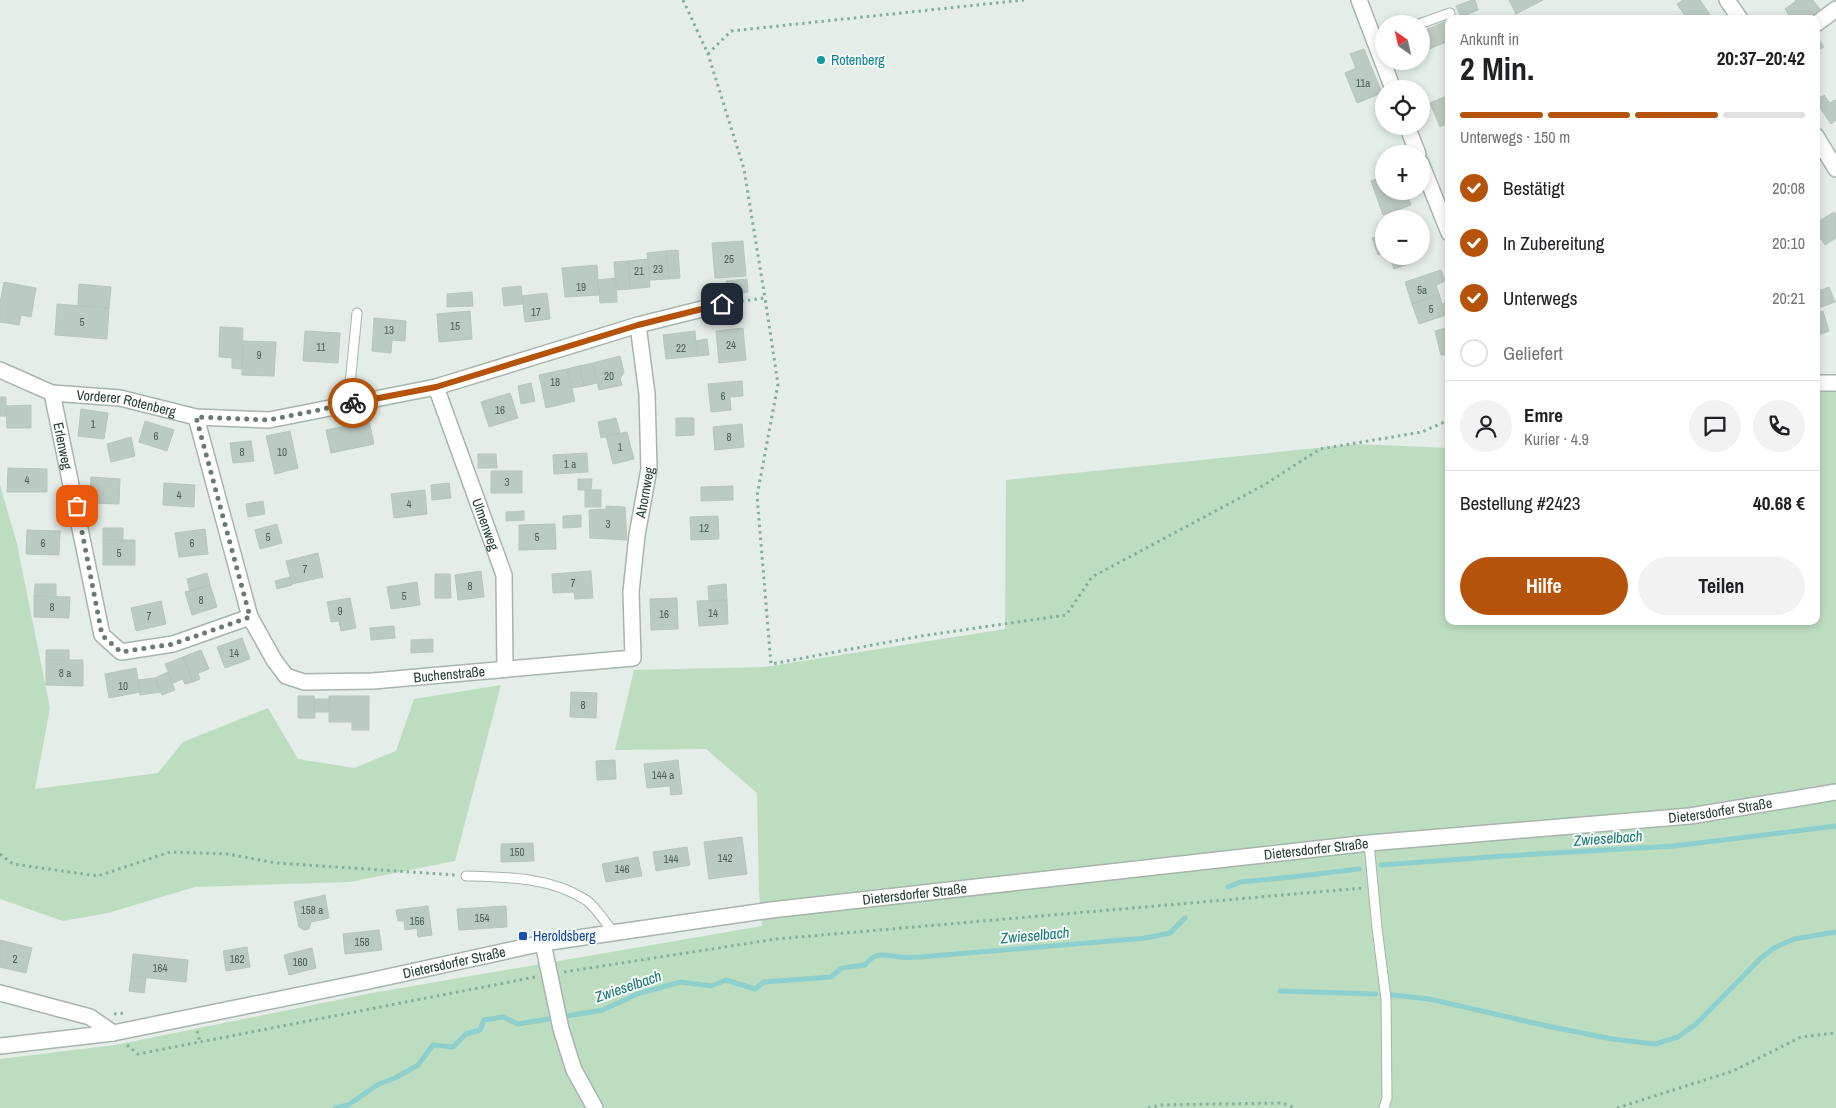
<!DOCTYPE html>
<html lang="de">
<meta charset="utf-8">
<style>
:root{--surface:#fff;--page:#f2f2f2;--text:#202124;--muted:#757577;--line:#e0e0e0;--accent:#b45309}
body{margin:0;font-family:"Archivo Narrow",sans-serif;background:var(--page);color:var(--text);height:100vh;display:flex;flex-direction:column;font-size:19px;white-space:nowrap}
*{box-sizing:border-box;margin:0}
p{font-size:16px;color:var(--muted)}
.icon{flex:none;width:28px;height:28px;fill:none;stroke:currentColor;stroke-width:2;stroke-linecap:round;stroke-linejoin:round}
.map{position:relative;flex:1;overflow:hidden}
.details{position:absolute;left:1445px;top:15px;width:375px;height:610px;display:flex;flex-direction:column;background:var(--surface);border-radius:10px;box-shadow:0 2px 8px #0003}
.details>*{flex:none}
.needle{width:32px;rotate:326deg}
.buttons{position:absolute;left:1375px;top:15px;display:grid;gap:10px}
.buttons a{display:grid;place-items:center;width:55px;height:55px;border-radius:50%;background:var(--surface);box-shadow:0 2px 8px #0003;font-size:25px}
.pin{position:absolute;display:grid;place-items:center;width:42px;height:42px;color:#fff;margin:-21px;border-radius:10px;box-shadow:0 2px 8px #0006}
.courier{position:absolute;display:grid;place-items:center;width:50px;height:50px;margin:-25px;border:4px solid #b45309;border-radius:50%;background:#fff;color:#222;box-shadow:0 1px 6px #0007}
.head em{font-style:normal;font-weight:700}
.head div{display:flex;flex-direction:column-reverse}
.head{display:flex;align-items:center;justify-content:space-between;height:85px;padding:0 15px}
h1{font-size:32px;font-weight:700;line-height:38px}
.bar{display:grid;grid-template-columns:repeat(4,1fr);gap:8px 5px;align-content:center;height:60px;padding:0 15px}
.bar i{height:6px;border-radius:4px;background:var(--line)}
.bar .selected{background:var(--accent)}
.bar p{grid-column:span 4}
.line{display:flex;align-items:center;gap:12px;padding:0 15px;border-top:1px solid var(--line)}
.line div{flex:1}
.round{display:grid;place-items:center;flex:none;width:52px;height:52px;border-radius:26px;background:var(--page)}
ol{padding:0 15px;list-style:none}
li{display:flex;align-items:center;gap:15px;height:55px}
li p{margin-inline-start:auto}
li .icon{padding:5px;border-radius:50%;background:var(--accent);color:#fff;stroke-width:4}
li:last-child{color:var(--muted)}
li i{width:28px;height:28px;border:2px solid var(--line);border-radius:50%}
.primary-button{display:flex;gap:10px;margin-top:auto;padding:10px 15px}
.primary-button a{flex:1;height:58px;border-radius:30px;background:var(--accent);color:#fff;font-size:20px;font-weight:700;line-height:58px;text-align:center}
.primary-button a+a{background:var(--page);color:var(--text)}
.map>svg:first-child{display:block}
</style>
<div class="map">
<svg width="1836" height="1108" viewBox="0 0 1836 1108">
<rect width="100%" height="100%" fill="#e4ede7"/>
<path fill="#bdddc0" d="M1836 383V1108H0V1059L115 1045 372 993 762 926 759 892 757 793 706 749 615 750 634 670 765 667 1005 629 1006 480 1356 444 1449 448V621H1816V384Z
M0 485 17 544 50 708 35 789 158 773 183 742 268 708 298 759 354 768 396 751 414 699 501 685 455 861 350 882 195 887 108 913 63 921 0 899Z"/>
<g fill="none" stroke-linecap="round" stroke-linejoin="round">
<path stroke="#8ed0cd" stroke-width="5" d="M1381 865 1504 856 1674 846 1836 826
M1228 887 1240 882 1292 877 1359 869
M1280 991 1376 994
M1392 995 1429 999 1552 1027 1612 1039 1655 1044 1678 1037 1696 1024 1761 958 1774 948 1794 939 1836 932
M335 1108 348 1105 379 1084 395 1078 418 1065 433 1045 453 1047 466 1034 480 1030 484 1020 503 1017 518 1024 603 1010 637 994 681 982 711 986 726 980 755 989 764 982 831 977 842 968 865 965C876 951 884 955 899 957 905 958 913 957 920 957L1146 938 1170 933 1185 918"/>
</g>
<path fill="#bccbc2" stroke="#b6c6bd" d="M1472 0H1475L1478 10 1461 17 1456 6Z
M1509 0H1543L1516 14Z
M1683 0H1700L1711 16 1706 19H1687L1677 4Z
M1795 0H1813L1820 9 1807 19H1791L1785 9 1796 1Z
M1449 20V41L1421 52V32Z
M1816 35 1824 47 1816 52Z
M1364 49 1382 93 1357 103 1345 73 1356 68 1350 54Z
M1449 95V123L1440 127 1430 103Z
M1824 95 1830 103 1835 100 1836 101V110L1826 117 1816 101Z
M1836 110V120L1831 124 1826 117Z
M1384 176V191H1395L1377 198 1371 181Z
M1395 191H1406L1411 205 1383 215 1377 198Z
M1834 212 1836 215V238L1825 245 1816 231V223Z
M1384 234V253L1378 255 1372 238Z
M743 241 746 276 715 278 712 243Z
M678 250 680 278 669 279 666 251Z
M666 251 669 279 650 280 647 253Z
M1389 256H1413L1415 262 1394 269Z
M648 259 650 287 630 289 628 261Z
M628 261 630 289 616 290 614 262Z
M597 265 599 295 565 297 562 268Z
M1441 270 1445 281 1436 285 1439 294 1412 304 1405 282Z
M616 278 617 302 600 303 598 280Z
M747 279 748 292 728 295 726 281Z
M4 282 36 288 31 317 21 315 19 325 0 322V303Z
M79 284 111 287 109 308 78 306Z
M521 286 523 304 504 306 502 288Z
M1829 287 1835 302 1816 309V292Z
M472 292 473 306 447 307V294Z
M547 293 550 319 525 322 522 296Z
M1439 294 1442 304 1449 302V314L1419 324 1412 304Z
M57 304 109 308 107 339 55 335Z
M741 307 743 318 726 320 725 310Z
M470 311 472 339 439 342 437 314Z
M1823 311 1829 331 1816 336V313Z
M374 318 406 321 405 341 392 340 391 353 372 351Z
M220 327 243 328 242 369 232 368V358L219 357Z
M1449 327V354L1441 355 1435 331Z
M743 328 746 360 719 363 716 331Z
M305 331 340 333 338 363 303 361Z
M695 331 697 356 666 359 663 335Z
M707 339 709 355 697 356 696 341Z
M243 341 276 342 274 376 242 375Z
M620 356 624 372 620 379 622 385 599 390 593 363Z
M593 363 597 383 584 386 579 366Z
M579 366 584 386 572 388 567 369Z
M567 369 575 401 546 408 539 375Z
M742 381 743 396 730 397 731 410 711 412 708 384Z
M531 383 535 401 521 404 518 386Z
M510 393 518 418 489 427 481 402Z
M0 397H6V416H0Z
M31 405V428H7L6 406Z
M81 409 108 413 104 439 78 436Z
M616 418 620 433 601 438 598 422Z
M676 418H694V435L676 436Z
M145 421 174 430 167 451 139 442Z
M369 421 374 444 331 453 326 430Z
M742 424 744 447 715 450 713 427Z
M290 431 298 468 275 474 266 436Z
M627 432 634 459 613 464 606 436Z
M131 437 135 456 111 462 107 444Z
M251 441 254 461 233 463 230 443Z
M587 453 588 472 554 474 553 455Z
M478 454H496L497 468H478Z
M8 468 47 469V492H7Z
M491 471H522V493H491Z
M91 477 120 479 119 504 89 503Z
M578 479H592L591 490H578Z
M164 483 195 485 194 507 163 505Z
M449 483 451 498 432 500 431 485Z
M733 486V500L701 501V487Z
M425 490 427 514 394 518 391 494Z
M585 490H601V507H585Z
M263 501 265 514 248 517 246 504Z
M606 506 625 507 627 540 590 538 589 510 606 509Z
M524 511V520L506 521V512Z
M581 515V527L563 528V516Z
M718 516 719 539 691 540 690 517Z
M277 524 282 543 260 549 255 530Z
M555 524 556 549 519 550V525Z
M103 528H123V540H103Z
M205 529 208 554 179 557 175 533Z
M27 530 60 531 59 555 26 554Z
M103 540H135V565H103Z
M318 553 323 577 292 584 286 561Z
M481 571 484 597 458 600 455 575Z
M591 571 593 598 575 599 574 592 553 593 552 574Z
M207 573 210 585 190 591 187 579Z
M435 574H450L451 598H435Z
M290 577 292 585 277 589 275 581Z
M417 582 420 605 391 609 387 587Z
M35 584H56V597L34 596Z
M726 584 727 600 709 601 708 586Z
M210 585 217 607 192 615 185 592Z
M34 596 70 597 69 618 34 617Z
M350 598 356 628 341 631 339 621 331 622 327 602Z
M677 598 678 629 651 630 650 599Z
M727 600 728 624 699 626 697 601Z
M161 601 166 624 136 631 131 608Z
M394 626 395 638 371 640 370 628Z
M242 638 250 659 225 668 217 647Z
M433 639V652L411 653V640Z
M46 650H69V660H46Z
M201 650 209 669 198 673 200 679 193 682 183 657Z
M183 657 193 682 185 684 183 679 173 683 165 664Z
M46 660H83V686L46 685Z
M136 668 140 692 109 698 105 674Z
M168 672 175 690 162 695 155 678Z
M155 678 161 692 140 695 138 680Z
M571 692 597 693 596 718 570 717Z
M298 696H314L315 718H298Z
M329 696H369V730H352V722H329Z
M314 699H329V712H314Z
M615 760 616 779 597 780 596 761Z
M678 760 682 794 671 795 670 786 647 788 644 764Z
M742 837 747 874 709 879 704 842Z
M533 843 534 861 501 862V844Z
M687 847 690 865 656 871 653 852Z
M638 857 642 876 606 882 602 864Z
M325 895 329 918 311 922 309 929 304 930 299 927 294 902Z
M428 906 432 935 418 937 417 928 405 930 404 921H398L396 910Z
M506 906 507 927 459 930 457 909Z
M379 930 382 950 345 954 343 934Z
M0 940 32 948 26 973 0 967Z
M247 947 250 967 226 971 223 951Z
M312 948 316 968 289 975 284 955Z
M133 954 188 960 186 982 131 976Z
M131 976 146 978 144 993 129 991Z"/>
<g fill="none" stroke-linecap="round" stroke-linejoin="round">
<defs>
<path id="service" d="M1419 24 1450 13
M348 404 357 313
M1369 843 1377 928 1386 999 1387 1098 1384 1108
M466 876C507 877 550 877 586 900 595 906 606 923 613 932"/>
<g id="minor">
<path d="M1359 0 1393 89"/>
<path d="M1727 0 1740 19"/>
<path d="M1816 24 1836 9"/>
<path d="M1407 126 1418 154"/>
<path d="M1816 136 1836 169"/>
<path d="M1421 163 1449 233"/>
<path id="s1" d="M0 370 52 393 120 398 196 417 269 420 436 387 638 325 722 304"/>
<path d="M1816 383H1836"/>
<path id="s2" d="M436 387 504 575 505 668"/>
<path id="s3" d="M52 393 102 635 121 652 173 644 250 617"/>
<path id="s4" d="M196 417 250 617 274 660 286 676 304 682 373 681 633 658 631 592 637 535 649 469 647 394 638 325"/>
<path d="M543 943 561 1029 574 1070 595 1108"/>
<path d="M0 993 90 1017 113 1033"/>
</g>
<g id="tertiary">
<path id="s5" d="M0 1046 113 1033 369 981 543 943 771 910 1369 843 1690 816 1836 792"/>
</g>
</defs>
<use href="#service" stroke="#a7b5ad" stroke-width="11"/>
<use href="#minor" stroke="#a7b5ad" stroke-width="18"/>
<use href="#tertiary" stroke="#a7b5ad" stroke-width="18"/>
<path stroke="#85af9a" stroke-width="3" stroke-dasharray="2.5 4" stroke-linecap="butt" d="M683 0 708 54 744 169 765 298
M708 54 731 31 1024 0
M735 302 765 298 778 384 757 496 771 664 921 636 1066 615 1092 577 1264 485 1320 449 1422 432 1449 420
M0 854 13 864 98 876 170 852 228 854 276 863 456 875
M564 972 776 939 1363 888
M114 1014 127 1013
M197 1031 200 1042
M127 1045 138 1054 535 977
M1148 1108 1161 1105 1282 1103 1296 1108
M1617 1108 1733 1071 1801 1037 1836 1033"/>
<use href="#service" stroke="#fff" stroke-width="9"/>
<use href="#minor" stroke="#fff" stroke-width="15"/>
<use href="#tertiary" stroke="#fff" stroke-width="15"/>
</g>
<g fill="none" stroke-linecap="round" stroke-linejoin="round">
<path stroke="#677b71" stroke-width="5" stroke-dasharray="0 9" d="M77 506 102 635 121 652 173 644 250 617 196 417 269 420 353 403"/>
<path stroke="#b45309" stroke-width="6" d="M353 403 436 387 638 325 722 304"/>
</g>
<circle fill="#0f9aa8" stroke="#f4f9f6" stroke-width="2" cx="821" cy="60" r="5"/>
<rect fill="#1a4fb4" stroke="#f4f9f6" stroke-width="2" x="518" y="931" width="10" height="10" rx="2.5"/>
<g text-anchor="middle" dominant-baseline="central" stroke-width="4" stroke-linejoin="round" paint-order="stroke">
<g font-size="11" fill="#4a6156">
<text x="1363" y="83">11a</text>
<text x="729" y="259">25</text>
<text x="658" y="269">23</text>
<text x="639" y="271">21</text>
<text x="581" y="287">19</text>
<text x="1422" y="290">5a</text>
<text x="1431" y="309">5</text>
<text x="536" y="312">17</text>
<text x="82" y="322">5</text>
<text x="455" y="326">15</text>
<text x="389" y="330">13</text>
<text x="731" y="345">24</text>
<text x="321" y="347">11</text>
<text x="681" y="348">22</text>
<text x="259" y="355">9</text>
<text x="609" y="376">20</text>
<text x="555" y="382">18</text>
<text x="723" y="396">6</text>
<text x="500" y="410">16</text>
<text x="93" y="424">1</text>
<text x="156" y="436">6</text>
<text x="729" y="437">8</text>
<text x="620" y="447">1</text>
<text x="242" y="452">8</text>
<text x="282" y="452">10</text>
<text x="570" y="464">1 a</text>
<text x="27" y="480">4</text>
<text x="507" y="482">3</text>
<text x="179" y="495">4</text>
<text x="409" y="504">4</text>
<text x="608" y="524">3</text>
<text x="704" y="528">12</text>
<text x="268" y="537">5</text>
<text x="537" y="537">5</text>
<text x="43" y="543">6</text>
<text x="192" y="543">6</text>
<text x="119" y="553">5</text>
<text x="305" y="569">7</text>
<text x="573" y="583">7</text>
<text x="470" y="586">8</text>
<text x="404" y="596">5</text>
<text x="201" y="600">8</text>
<text x="52" y="607">8</text>
<text x="340" y="611">9</text>
<text x="713" y="613">14</text>
<text x="664" y="614">16</text>
<text x="149" y="616">7</text>
<text x="234" y="653">14</text>
<text x="65" y="673">8 a</text>
<text x="123" y="686">10</text>
<text x="583" y="705">8</text>
<text x="663" y="775">144 a</text>
<text x="517" y="852">150</text>
<text x="725" y="858">142</text>
<text x="671" y="859">144</text>
<text x="622" y="869">146</text>
<text x="312" y="910">158 a</text>
<text x="482" y="918">154</text>
<text x="417" y="921">156</text>
<text x="362" y="942">158</text>
<text x="15" y="959">2</text>
<text x="237" y="959">162</text>
<text x="300" y="962">160</text>
<text x="160" y="968">164</text>
</g>
<g font-size="14" fill="#0d838f" stroke="#f4f9f6" text-anchor="start">
<text x="831" y="60">Rotenberg</text>
</g>
<g font-size="14" fill="#243e32" stroke="#f4f9f6">
<text stroke="none"><textPath href="#s1" startOffset="132">Vorderer Rotenberg</textPath></text>
<text stroke="none"><textPath href="#s3" startOffset="54">Erlenweg</textPath></text>
<text stroke="none"><textPath href="#s4" startOffset="792">Ahornweg</textPath></text>
<text stroke="none"><textPath href="#s2" startOffset="146">Ulmenweg</textPath></text>
<text stroke="none"><textPath href="#s4" startOffset="441">Buchenstraße</textPath></text>
<text stroke="none"><textPath href="#s5" startOffset="1738">Dietersdorfer Straße</textPath></text>
<text stroke="none"><textPath href="#s5" startOffset="1332">Dietersdorfer Straße</textPath></text>
<text stroke="none"><textPath href="#s5" startOffset="928">Dietersdorfer Straße</textPath></text>
<text stroke="none"><textPath href="#s5" startOffset="462">Dietersdorfer Straße</textPath></text>
</g>
<g font-size="14" fill="#164399" stroke="#f4f9f6" text-anchor="start">
<text x="533" y="936">Heroldsberg</text>
</g>
<g font-size="15" font-style="italic" fill="#1f7876" stroke="#f4f9f6">
<text transform="translate(1608 838) rotate(-4)">Zwieselbach</text>
<text transform="translate(1035 935) rotate(-5)">Zwieselbach</text>
<text transform="translate(628 986) rotate(-19)">Zwieselbach</text>
</g>
</g>
</svg>
<div class="buttons">
<a><svg class="needle" viewBox="-14 -14 28 28"><path d="M0-13l5 13h-10z" fill="#e53935"/><path d="M0 13l5-13h-10z" fill="#757577"/></svg></a>
<a><svg class="icon" aria-label="locate" viewBox="0 0 24 24"><circle cx="12" cy="12" r="6"/><path d="M12 2v4M12 18v4M2 12h4M18 12h4"/></svg></a>
<a>+</a>
<a>−</a>
</div>
<div class="pin" style="left:77px;top:506px;background:#ea580c"><svg class="icon" aria-label="bag" viewBox="0 0 24 24"><path d="M5 8h14l-1 12H6zM9 8a3 3 0 0 1 6 0"/></svg></div>
<div class="pin" style="left:722px;top:304px;background:#1f2937"><svg class="icon" aria-label="home" viewBox="0 0 24 24"><path d="M3 11l9-7 9 7M6 9v11h12V9"/></svg></div>
<div class="courier" style="left:353px;top:403px"><svg class="icon" aria-label="bike" viewBox="0 0 24 24"><circle cx="6" cy="16" r="4"/><circle cx="18" cy="16" r="4"/><path d="M6 16l4-8h5l3 8M10 8l3 8H6M13 5h3"/></svg></div>
<section class="details">
<div class="head"><div><h1>2 Min.</h1><p>Ankunft in</p></div><em>20:37–20:42</em></div>
<div class="bar"><i class="selected"></i><i class="selected"></i><i class="selected"></i><i></i><p>Unterwegs · 150 m</p></div>
<ol>
<li><svg class="icon" aria-label="check" viewBox="0 0 24 24"><path d="M5 12l5 5 9-10"/></svg>Bestätigt<p>20:08</p></li>
<li><svg class="icon" aria-label="check" viewBox="0 0 24 24"><path d="M5 12l5 5 9-10"/></svg>In Zubereitung<p>20:10</p></li>
<li><svg class="icon" aria-label="check" viewBox="0 0 24 24"><path d="M5 12l5 5 9-10"/></svg>Unterwegs<p>20:21</p></li>
<li><i></i>Geliefert</li>
</ol>
<div class="line" style="height:90px"><a class="round"><svg class="icon" aria-label="person" viewBox="0 0 24 24"><circle cx="12" cy="8" r="4"/><path d="M4 21q1-7 8-7t8 7"/></svg></a><div><b>Emre</b><p>Kurier · 4.9</p></div><a class="round"><svg class="icon" aria-label="chat" viewBox="0 0 24 24"><path d="M4 5h16v11H9l-5 4z"/></svg></a><a class="round"><svg class="icon" aria-label="phone" viewBox="0 0 24 24"><path d="M5 4h4l2 5-3 2q2 4 5 5l2-3 5 2v4C11 20 4 13 5 4z"/></svg></a></div>
<div class="line" style="height:65px"><div>Bestellung #2423</div><b>40.68 €</b></div>
<div class="primary-button"><a>Hilfe</a><a>Teilen</a></div>
</section>
</div>
